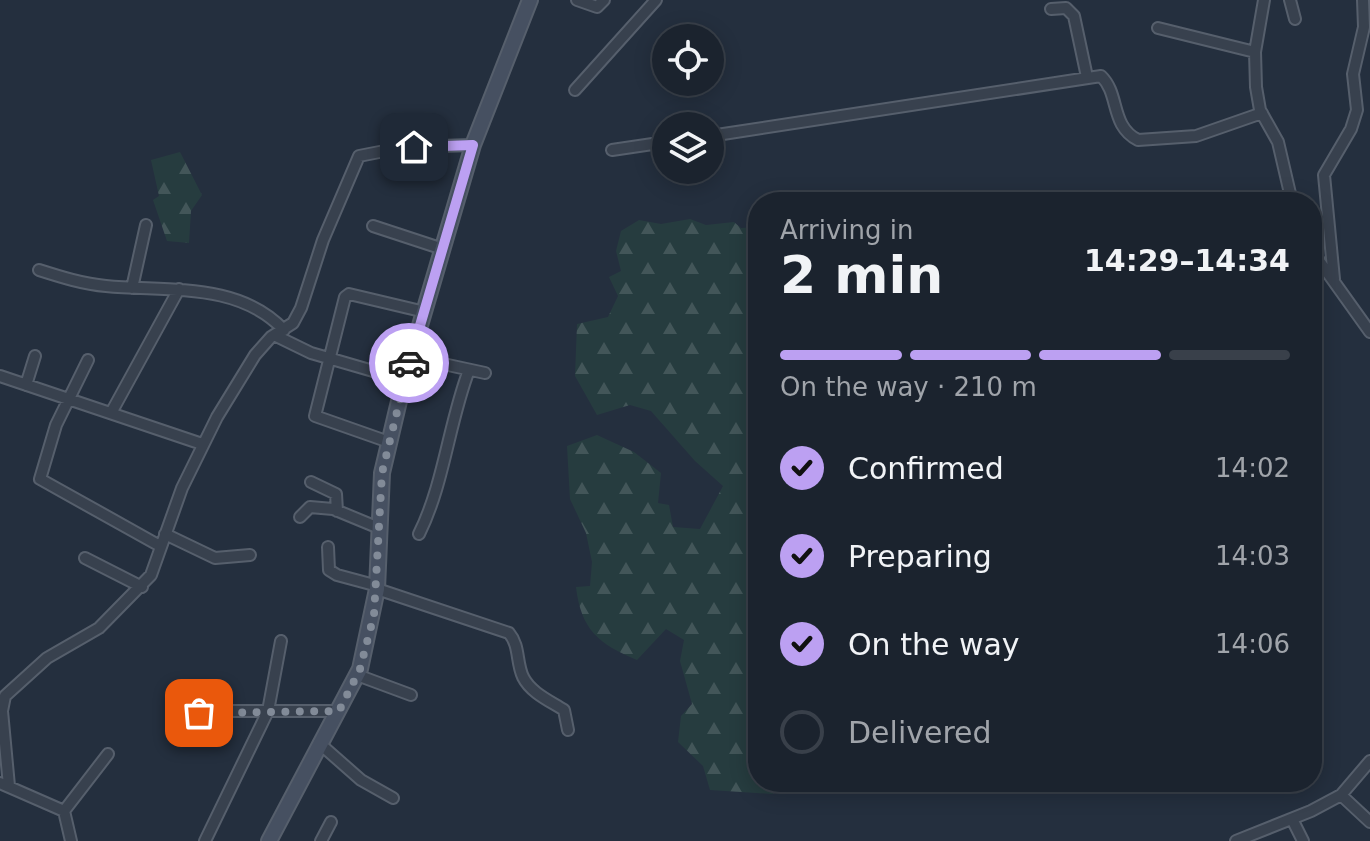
<!DOCTYPE html>
<meta charset="utf-8">
<style>
:root{--surface:#1b232e;--page:#242b36;--text:#f1f3f6;--muted:#a0a4aa;--line:#39404a;--accent:#bca0f2}
body{margin:0;font-family:"DejaVu Sans",sans-serif;background:var(--page);color:var(--text);height:100vh;display:flex;flex-direction:column;font-size:30px;white-space:nowrap}
*{box-sizing:border-box;margin:0}
p{font-size:26px;color:var(--muted)}
.icon{flex:none;width:44px;height:44px;fill:none;stroke:currentColor;stroke-width:2;stroke-linecap:round;stroke-linejoin:round}
.map{position:relative;flex:1;overflow:hidden}
.sheet{position:absolute;left:748px;top:192px;width:574px;height:600px;display:flex;flex-direction:column;background:var(--surface);border-radius:32px;box-shadow:0 4px 20px #0003,0 0 0 2px var(--line)}
.sheet>*{flex:none}
.tools{position:absolute;left:652px;top:24px;display:grid;gap:16px}
.tools a{display:grid;place-items:center;width:72px;height:72px;border-radius:50%;background:var(--surface);box-shadow:0 4px 20px #0003,0 0 0 2px var(--line);font-size:40px}
.pin{position:absolute;display:grid;place-items:center;width:68px;height:68px;color:#fff;margin:-34px;border-radius:16px;box-shadow:0 4px 12px #0006}
.courier{position:absolute;display:grid;place-items:center;width:80px;height:80px;margin:-40px;border:6px solid #bca0f2;border-radius:50%;background:#fff;color:#222;box-shadow:0 2px 10px #0007}
.overview em{font-style:normal;font-weight:600}
.overview div{display:flex;flex-direction:column-reverse}
.overview{display:flex;align-items:center;justify-content:space-between;height:136px;padding:0 32px}
h1{font-size:52px;font-weight:600;line-height:60px}
.bar{display:grid;grid-template-columns:repeat(4,1fr);gap:12px 8px;align-content:center;height:96px;padding:0 32px}
.bar i{height:10px;border-radius:6px;background:var(--line)}
.bar .on{background:var(--accent)}
.bar p{grid-column:span 4}
ol{padding:0 32px;list-style:none}
li{display:flex;align-items:center;gap:24px;height:88px}
li p{margin-inline-start:auto}
li .icon{padding:8px;border-radius:50%;background:var(--accent);color:#111;stroke-width:4}
li:last-child{color:var(--muted)}
li i{width:44px;height:44px;border:4px solid var(--line);border-radius:50%}
.map>svg:first-child{display:block}
</style>
<div class="map">
<svg width="1370" height="841" viewBox="0 0 1370 841">
<defs>
<pattern id="forest-firs" width="22" height="20" patternUnits="userSpaceOnUse" patternTransform="scale(2)"><rect width="22" height="20" fill="#263c3f"/><path d="M5 1l3.5 6h-7zM16 11l3.5 6h-7z" fill="#435659"/></pattern>
</defs>
<rect width="100%" height="100%" fill="#242f3e"/>
<path fill="url(#forest-firs)" d="M180 152 202 195 191 211 189 243 167 241 153 200 159 196 151 160Z
M690 219 706 225 734 222 741 228 758 227V782H794L772 794 710 790 703 766 678 742 681 716 692 704 680 661 684 640 666 629 637 660C599 644 581 630 576 587L590 586 592 562 586 533 570 499 567 446 597 435 634 452 661 473 658 503 669 505 673 527 700 529 723 486 695 461 651 411 630 405 597 415 575 376 577 324 608 317 618 296 609 277 621 271 616 251 621 231 639 220 661 224Z"/>
<g fill="none" stroke-linecap="round" stroke-linejoin="round">
<defs>
<path id="street" d="M577 0 597 7 604 0
M1264 0 1255 52 1256 87 1260 110 1278 142 1292 202
M1290 0 1295 19
M1051 9 1066 8 1074 16 1087 77
M1158 28 1255 52
M575 90 656 0
M710 136 1101 76C1120 94 1110 126 1138 140L1196 136 1262 113
M612 150 666 142
M373 226 443 249
M1312 251 1370 332
M39 270C61 277 83 284 106 286 166 292 238 281 284 330
M1334 279 1324 175 1351 129 1357 110 1353 74 1364 27 1363 0
M132 288 146 225
M274 335 311 353 404 380
M411 357 485 373
M88 360 56 425 40 479 160 546
M0 376 202 444
M26 385 35 356
M111 413 179 289
M389 442 315 416 345 297 349 294 425 312
M311 482 336 494 337 511
M300 517 310 507 333 509 379 528
M165 534 215 558 250 555
M419 534C444 484 449 422 469 370
M328 547 329 570 337 575 378 586
M85 558 142 587
M377 589 509 633C520 646 516 662 523 677 531 693 550 701 564 710L568 730
M357 675 411 695
M178 719 216 711H339
M319 743 361 780 393 798
M0 783 64 811 71 841
M9 786 2 711 5 696 47 658 99 628 151 575 182 488 217 417 255 355 271 337 293 323 301 308 323 240 359 156 405 147 473 145
M1341 795 1370 822
M64 811 108 754
M1292 819 1303 841
M205 841 268 711 281 641
M321 841 331 822
M1236 841 1311 811 1341 795 1370 761"/>
<path id="secondary" d="M269 841 360 669 377 589 382 473 404 380 473 145 530 0"/>
</defs>
<use href="#street" stroke="#565f6c" stroke-width="14"/>
<use href="#secondary" stroke="#565f6c" stroke-width="18"/>
<use href="#street" stroke="#38414e" stroke-width="10"/>
<use href="#secondary" stroke="#465061" stroke-width="14"/>
</g>
<g fill="none" stroke-linecap="round" stroke-linejoin="round">
<path stroke="#828b98" stroke-width="8" stroke-dasharray="0 14.4" d="M199 713 339 711 360 669 374 615 382 473 409 363"/>
<path stroke="#bca0f2" stroke-width="10" d="M409 363 473 145 414 147"/>
</g>
</svg>
<div class="tools">
<a><svg class="icon" aria-label="locate" viewBox="0 0 24 24"><circle cx="12" cy="12" r="6"/><path d="M12 2v4M12 18v4M2 12h4M18 12h4"/></svg></a>
<a><svg class="icon" aria-label="layers" viewBox="0 0 24 24"><path d="M12 4l9 5-9 5-9-5zM3 14l9 5 9-5"/></svg></a>
</div>
<div class="pin" style="left:199px;top:713px;background:#ea580c"><svg class="icon" aria-label="bag" viewBox="0 0 24 24"><path d="M5 8h14l-1 12H6zM9 8a3 3 0 0 1 6 0"/></svg></div>
<div class="pin" style="left:414px;top:147px;background:#1f2937"><svg class="icon" aria-label="home" viewBox="0 0 24 24"><path d="M3 11l9-7 9 7M6 9v11h12V9"/></svg></div>
<div class="courier" style="left:409px;top:363px"><svg class="icon" aria-label="car" viewBox="0 0 24 24"><path d="M5 17H2v-5l4-1 3-4h7l3 4 3 1v5h-3M9 17h6M6 11h13"/><circle cx="7" cy="17" r="2"/><circle cx="17" cy="17" r="2"/></svg></div>
<section class="sheet">
<div class="overview"><div><h1>2 min</h1><p>Arriving in</p></div><em>14:29–14:34</em></div>
<div class="bar"><i class="on"></i><i class="on"></i><i class="on"></i><i></i><p>On the way · 210 m</p></div>
<ol>
<li><svg class="icon" aria-label="check" viewBox="0 0 24 24"><path d="M5 12l5 5 9-10"/></svg>Confirmed<p>14:02</p></li>
<li><svg class="icon" aria-label="check" viewBox="0 0 24 24"><path d="M5 12l5 5 9-10"/></svg>Preparing<p>14:03</p></li>
<li><svg class="icon" aria-label="check" viewBox="0 0 24 24"><path d="M5 12l5 5 9-10"/></svg>On the way<p>14:06</p></li>
<li><i></i>Delivered</li>
</ol>
</section>
</div>
